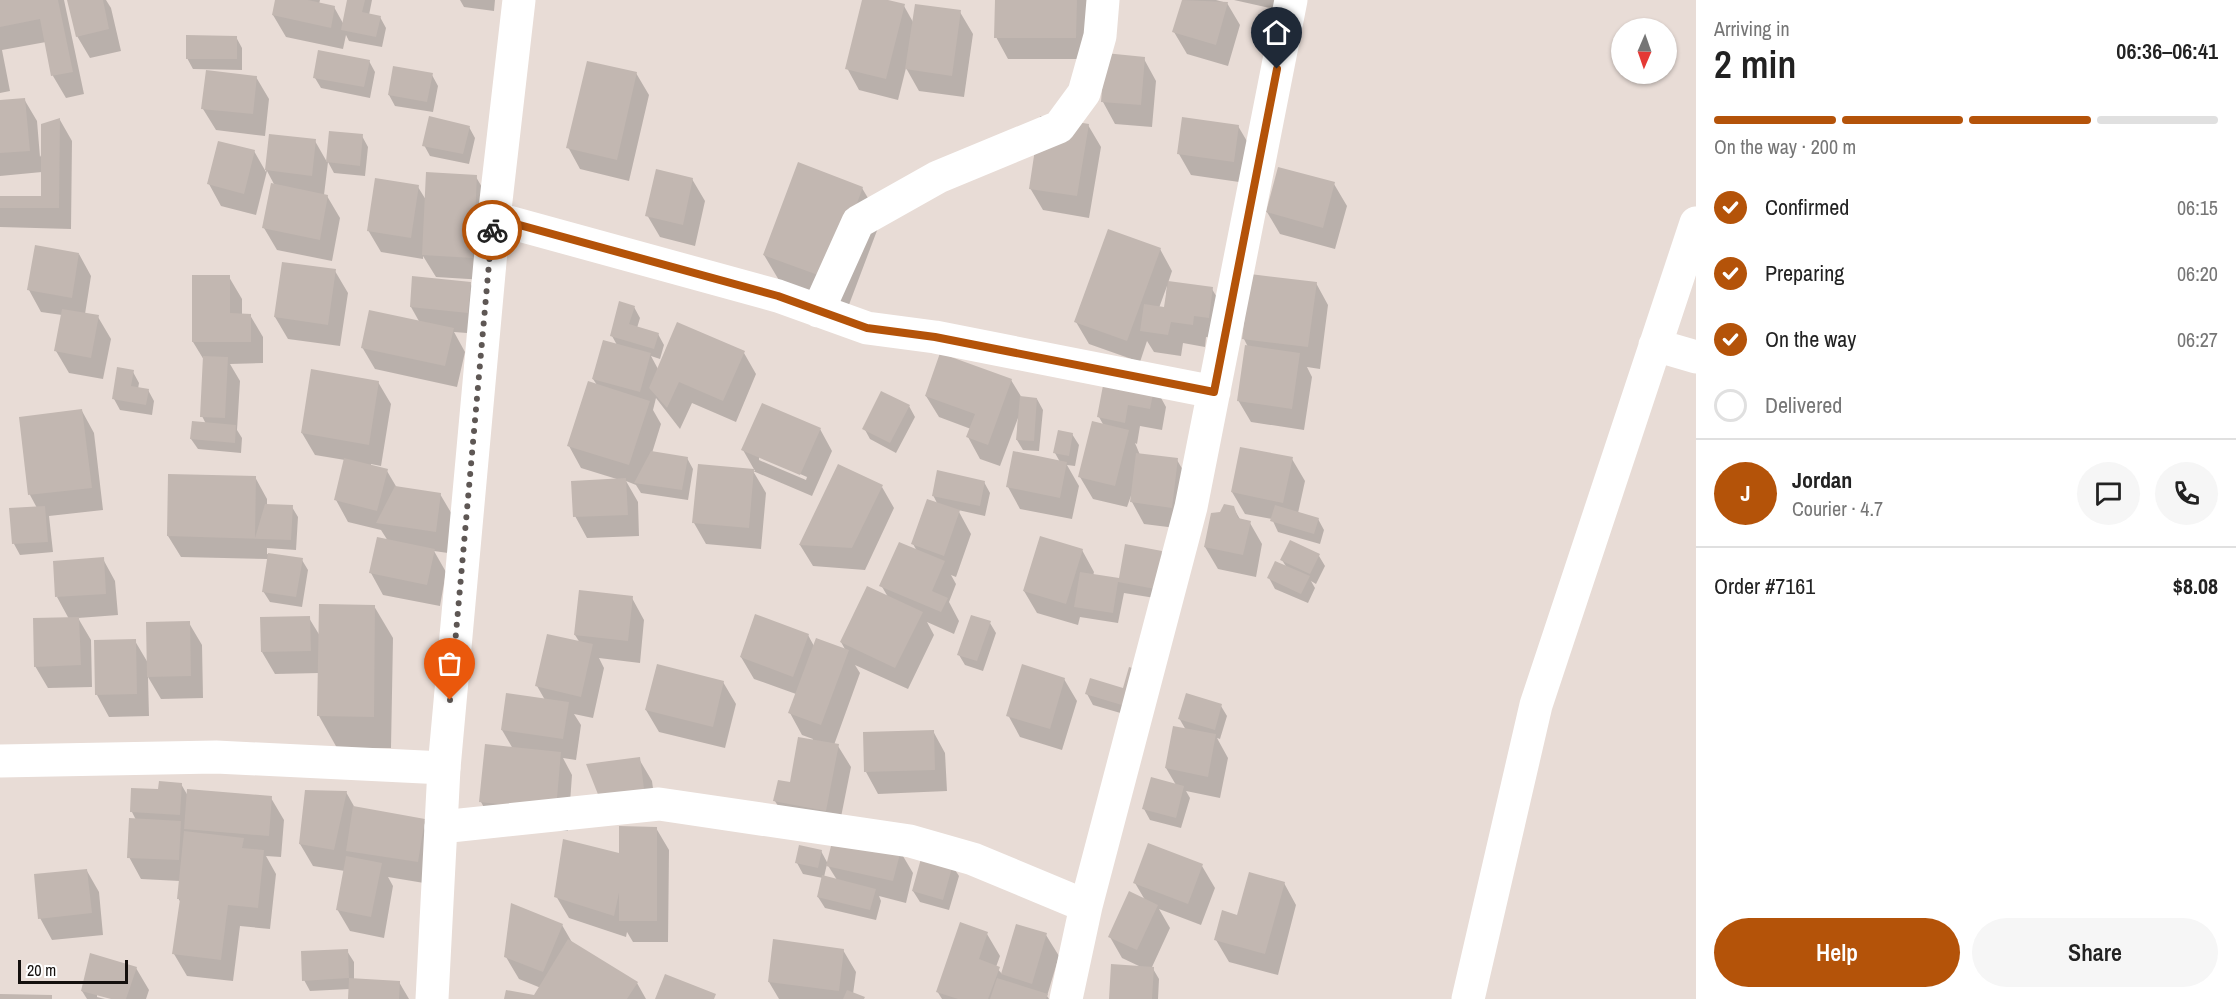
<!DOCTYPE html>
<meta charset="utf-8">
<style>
:root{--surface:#fff;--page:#f6f6f6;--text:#222;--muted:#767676;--line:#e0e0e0;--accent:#b45309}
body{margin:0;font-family:"Archivo Narrow",sans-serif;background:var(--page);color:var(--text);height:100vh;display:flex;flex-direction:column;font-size:22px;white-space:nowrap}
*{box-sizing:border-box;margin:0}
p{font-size:20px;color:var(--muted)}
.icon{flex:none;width:33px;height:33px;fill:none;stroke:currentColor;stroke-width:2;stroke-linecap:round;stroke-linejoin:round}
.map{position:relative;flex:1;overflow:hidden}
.sheet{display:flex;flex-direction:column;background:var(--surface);width:540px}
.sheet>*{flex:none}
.needle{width:39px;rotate:182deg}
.buttons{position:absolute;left:1611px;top:18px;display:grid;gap:12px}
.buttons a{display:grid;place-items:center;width:66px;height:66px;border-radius:50%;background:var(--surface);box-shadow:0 2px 4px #0004;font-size:30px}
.scale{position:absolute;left:18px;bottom:15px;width:110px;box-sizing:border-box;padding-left:6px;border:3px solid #14100e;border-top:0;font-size:16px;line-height:21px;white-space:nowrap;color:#14100e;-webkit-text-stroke:4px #fff;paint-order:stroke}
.pin{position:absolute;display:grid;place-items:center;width:51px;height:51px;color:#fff;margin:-62px -26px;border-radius:50% 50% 50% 0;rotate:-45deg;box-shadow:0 0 6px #0007}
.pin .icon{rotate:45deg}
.courier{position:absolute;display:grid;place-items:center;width:60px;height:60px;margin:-30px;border:4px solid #b45309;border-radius:50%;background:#fff;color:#222;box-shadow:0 2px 8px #0007}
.headline em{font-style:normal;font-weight:600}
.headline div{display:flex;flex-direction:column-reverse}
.headline{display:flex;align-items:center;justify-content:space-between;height:102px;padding:0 18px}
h1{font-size:39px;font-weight:600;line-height:45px}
.bar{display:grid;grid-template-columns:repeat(4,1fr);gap:9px 6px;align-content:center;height:72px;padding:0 18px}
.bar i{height:8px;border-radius:4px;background:var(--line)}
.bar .current{background:var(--accent)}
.bar p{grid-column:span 4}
.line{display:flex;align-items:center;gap:15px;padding:0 18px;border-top:2px solid var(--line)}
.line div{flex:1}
.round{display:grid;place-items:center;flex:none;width:63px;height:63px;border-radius:32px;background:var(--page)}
ol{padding:0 18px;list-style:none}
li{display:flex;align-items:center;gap:18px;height:66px}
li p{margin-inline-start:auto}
li .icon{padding:6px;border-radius:50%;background:var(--accent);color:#fff;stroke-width:4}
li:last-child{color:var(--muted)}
li i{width:33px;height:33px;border:3px solid var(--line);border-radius:50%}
.button{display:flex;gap:12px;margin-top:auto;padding:12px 18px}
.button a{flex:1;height:69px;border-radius:36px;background:var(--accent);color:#fff;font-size:24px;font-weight:600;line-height:69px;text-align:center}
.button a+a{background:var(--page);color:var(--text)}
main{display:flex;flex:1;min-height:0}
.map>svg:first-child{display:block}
</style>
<main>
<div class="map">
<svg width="1696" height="999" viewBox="0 0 1696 999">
<rect width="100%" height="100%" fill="#e8dcd6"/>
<path fill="#0003" fill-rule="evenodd" d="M0 0H64L84 94 66 98 53 76 46 42 2 50 10 91 0 93Z
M68 0H106L111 8 121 51 90 58 77 36Z
M277 0H320L319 4 334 7 344 25 349 0H346H372L369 15 380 17 386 28 382 47 349 41 346 35 343 49 286 37 273 15Z
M460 0H495L494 11 464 7Z
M864 0H882L904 6 913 22 960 12 973 34 964 97 919 91 906 68 898 100 859 90 847 68Z
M996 0H1089L1088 59H1008L996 37Z
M1183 0H1216L1227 3 1240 25 1228 66 1187 54 1174 32Z
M1234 0H1276L1274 9Z
M236 37 242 48V70L193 69 187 58Z
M1144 59 1156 81 1152 127 1115 124 1103 102Z
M369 61 375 72 370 98 321 88 315 78Z
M636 73 649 95 629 181 580 169 568 147Z
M432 75 438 86 433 112 395 106 389 95Z
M256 77 269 99 265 136 216 130 203 109Z
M24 99 37 121 40 157 60 120 72 141 71 229 0 227V197H42V172L0 176V102Z
M1088 125 1101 147 1089 218 1043 210 1030 188Z
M1238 126 1251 148 1246 183 1191 175 1179 154Z
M469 127 475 138 469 164 430 156 424 145Z
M330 133 362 136 368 147 365 176 334 173 328 162 324 195 327 196 340 218 332 261 277 250 264 228 275 186 267 171 256 215 221 206 209 184 254 151 266 172 270 136 315 141 327 162Z
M476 177 489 199 485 280 436 277 423 256V259L381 252 368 230 418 187 426 200Z
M692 179 705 201 695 246 660 237 647 215Z
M1334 184 1347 206 1335 249 1280 234 1267 212Z
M862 188 881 220 847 310 783 287 764 255Z
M1160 249 1172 271 1168 283 1212 289 1225 311 1221 339 1206 337 1205 347 1183 343 1181 356 1154 352 1147 341 1140 362 1089 344 1076 322ZM1167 286 1165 309 1159 308Z
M79 254 91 276 85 314 98 317 111 339 103 379 69 373 56 351 62 315 41 312 29 290Z
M335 271 348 293 340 346 288 339 275 317Z
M229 277 242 299V315H250L263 337V363L230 364 240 381 237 430 242 438 241 453 198 449 191 439 206 424 202 416 204 360 193 342Z
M470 283 483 305 480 334 454 332 465 352 457 387 375 369 362 347 420 323 411 307Z
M1316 283 1328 305 1320 369 1307 367 1312 377 1304 430 1251 422 1238 400 1248 347 1244 339Z
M634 307 640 318 637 328 658 334 664 345 660 359 651 356 658 369 744 353 756 374 736 422 692 403 680 429 656 398 653 410 661 424 652 453 687 458 693 469 688 500 641 493 636 485 626 481 638 502 639 536 587 538 575 516 620 480 581 468 569 446 597 385 593 379 617 345 612 336Z
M133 372 139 383 138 389 148 390 154 401 152 415 120 410 114 399Z
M1011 380 1022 398 1037 399 1043 410 1039 451 1023 450 1017 440 1018 418 1000 466 980 459 968 437 971 429 939 417 926 396Z
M378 382 391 404 381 466 371 464V466L387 471 397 488 440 494 453 516 448 553 434 551 446 572 440 606 383 595 371 573 388 541 381 530 348 522 336 500 345 460 315 455 302 433Z
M1154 385 1166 407 1162 430 1140 426 1137 444 1135 443 1140 455 1177 460 1190 482 1184 529 1144 524 1132 502 1133 490 1127 507 1093 499 1080 477 1104 426 1099 417Z
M909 406 915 417 896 453 870 439 864 428Z
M82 411 94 433 103 510 49 516 53 552 20 555 14 544 11 509 37 508 30 495 21 418Z
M820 429 832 451 812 496 753 471 766 493 761 549 706 544 694 523 699 466 755 471 743 450ZM759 456 807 477 806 480 759 460Z
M1072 434 1079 445 1075 466 1067 465 1079 486 1072 519 1020 509 1008 487 1060 462 1055 453Z
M1292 459 1305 481 1298 513 1318 519 1324 530 1320 544 1278 532 1272 519 1245 514 1232 492Z
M255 477 267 499V505L292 507 298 517 296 550 267 548V554L302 560 308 570 302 607 270 602 263 591 268 559 181 557 168 536Z
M984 482 990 493 985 516 958 510 971 534 956 577 951 575 956 584 949 602 959 621 954 634 927 622 934 635 908 689 855 665 860 673 834 745 838 746 851 767 838 832 788 823 775 801 791 784 813 739 802 735 790 713 796 694 754 679 741 657 808 635 814 646 846 651 841 642 888 597 881 585 917 551 913 544 938 505 933 495Z
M882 487 894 508 865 570 813 566 800 545Z
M1233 507 1241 521 1250 523 1262 544 1256 577 1218 569 1205 547 1221 513Z
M1082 550 1094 572 1093 576 1120 580 1161 552 1167 563 1161 599 1124 593 1118 623 1080 617 1078 625 1037 613 1024 591Z
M1319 556 1325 566 1316 584 1311 581 1315 588 1308 603 1275 589 1269 578 1287 568 1282 560Z
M103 559 115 581 118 615 78 618 91 640 92 687 48 688 35 666 69 619 57 597Z
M632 598 644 620 640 663 599 658 604 668 593 718 574 714 581 725 576 760 563 758 572 775 568 831 493 824 481 802 513 749 502 730 545 700 537 686 580 643 575 635Z
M374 606 393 638 391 748H337L319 716V673L275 674 262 652 309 618 320 636Z
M189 623 202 645 203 698 161 699 148 677 149 716 109 717 97 695 135 641 148 663Z
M990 623 996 633 983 671 965 665 959 655Z
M1064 679 1077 701 1062 750 1020 737 1008 715Z
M1091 680 1141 719 1093 705 1087 694Z
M723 682 736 704 725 748 659 732 646 710Z
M1221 706 1227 716 1220 739 1217 738 1228 758 1220 798 1186 791 1190 798 1181 828 1150 820 1144 809 1176 785 1166 768 1186 730 1179 718Z
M933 731 945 753 947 791 878 794 866 772Z
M639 759 652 781 657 818 603 802Z
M181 784 188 796 271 798 284 820 281 857 266 856 276 874 270 929 240 926 233 981 187 976 174 954 181 903 178 898 180 881 141 879 129 857 136 820 132 812 160 791Z
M346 792 355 808 424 820 437 842 430 884 388 877 393 886 384 938 350 931 337 909 345 871 313 866 300 844Z
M656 828 669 850 668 942H633L627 932 626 937 569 918 556 896 621 855Z
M821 851 828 864 900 851 913 873 906 903 879 896 881 901 876 920 825 908 818 897 823 878 803 874 797 863ZM827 864 837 880 824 877Z
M952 865 959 876 949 910 920 902 913 891Z
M1202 866 1215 888 1201 925 1159 909 1170 928 1152 967 1159 979 1158 999H1111L1141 967 1122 958 1110 937 1145 900 1135 883Z
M87 871 99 892 103 935 52 940 40 918Z
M1284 883 1296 905 1278 975 1229 962 1216 940 1238 916Z
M562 925 573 944 637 983 646 999H506L535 997 541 988 519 979 506 957Z
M987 934 1000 956 996 967 1002 974 1046 935 1059 956 1047 996 1049 999H942L937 991Z
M843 950 856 972 853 994 864 999H779L769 982Z
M347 951 354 962V980L399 982 409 999H349L350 989 310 991 304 980Z
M136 968 149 990 146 999H117L97 994V997L105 999H87L82 991Z"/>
<path fill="#c2b7b1" d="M0 0H58L73 72 51 76 40 19 0 27Z
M67 0H103L109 29 76 37Z
M275 0H308L335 6 331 28 272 15Z
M347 0H365L362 12 381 16 376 37 341 30Z
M862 0H888L905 4 886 79 845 69Z
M995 0H1077L1076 38H994Z
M1182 0 1228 2 1216 45 1172 32Z
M915 4 961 10 952 76 905 69Z
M186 35 237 36V59H186Z
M318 50 370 60 364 87 313 78Z
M1105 53 1145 57 1141 105 1101 102Z
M587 61 637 72 617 160 566 148Z
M393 66 433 73 427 102 388 95Z
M206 70 257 76 253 114 201 109Z
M25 98 30 151 0 153V100Z
M429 116 470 126 463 154 422 146Z
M1040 116 1089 124 1077 196 1029 189Z
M1182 117 1239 125 1234 162 1177 154Z
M60 118 59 208H0V196H41V124Z
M329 131 363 134 360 166 326 162Z
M269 134 316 139 312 176 265 170Z
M218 141 255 150 244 194 207 184Z
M798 162 863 187 829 279 763 255Z
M1278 167 1335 182 1323 228 1266 212Z
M656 169 693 178 683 225 645 216Z
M426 172 477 175 473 258 422 255Z
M375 178 419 185 411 238 367 231Z
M271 183 328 195 320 240 262 228Z
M1108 229 1161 248 1127 341 1074 322Z
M35 245 79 253 72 298 27 290Z
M282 262 336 269 328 325 274 317Z
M1250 274 1317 282 1308 347 1242 339Z
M192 275H230V313L251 314V342H192Z
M412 276 471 282 468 313 410 307Z
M1168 281 1213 287 1209 318 1194 316 1193 325 1171 322 1168 335 1140 331 1144 304 1164 307Z
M619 301 635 306 629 324 659 333 654 349 610 336Z
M62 309 99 315 91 358 54 351Z
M369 310 454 328 445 366 361 348Z
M677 322 745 351 723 401 679 382 667 408 649 388Z
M603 340 651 353 640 392 592 379Z
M1245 345 1300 353 1292 409 1237 401Z
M940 353 1012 379 988 445 966 437 975 414 925 396Z
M203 356 228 357 225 418 200 417Z
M117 367 134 370 131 386 149 389 146 405 112 399Z
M311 369 379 381 369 445 301 433Z
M1105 375 1155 384 1150 409 1128 405 1125 423 1097 417Z
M588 381 650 401 629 465 567 446Z
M881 391 910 405 890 443 862 429Z
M1020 396 1037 398 1034 441 1016 440Z
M762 403 821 428 800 475 741 450Z
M82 409 92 488 28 495 19 417Z
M192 421 236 425 235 443 190 439Z
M1092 421 1129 430 1115 486 1078 477Z
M1058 430 1073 433 1069 456 1053 453Z
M1240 447 1293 457 1283 503 1231 492Z
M651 451 688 457 682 490 634 483Z
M1013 451 1067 462 1060 498 1006 487Z
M1136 453 1178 458 1172 508 1130 502Z
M344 458 388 469 377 511 334 500Z
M698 464 754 469 749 528 692 523Z
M838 464 883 485 852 548 799 545Z
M937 470 985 481 980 506 932 496Z
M168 474 256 476 255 538 265 504 293 505 291 540 167 536Z
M626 478 628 515 573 517 571 481Z
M395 486 441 493 436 532 376 523Z
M927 499 960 510 944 556 911 544Z
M1224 504 1234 506 1238 518 1251 521 1243 555 1204 547 1211 513 1220 512Z
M1275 505 1319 518 1314 534 1270 521Z
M45 506 48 542 12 544 9 508Z
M1040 536 1083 549 1066 604 1023 591Z
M377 537 435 549 427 585 369 573Z
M1290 540 1320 554 1310 574 1280 560Z
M899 542 945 561 932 591 948 598 941 612 879 586Z
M1125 544 1162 551 1155 589 1118 582 1113 613 1074 607 1080 572 1119 578Z
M268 553 303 558 296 597 262 592Z
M104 557 106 594 55 597 53 561Z
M1275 561 1310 576 1301 594 1267 578Z
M867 586 923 612 895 668 840 642Z
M579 590 633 596 628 641 574 635Z
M319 604 375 605 374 717 317 716Z
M755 614 809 634 793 677 740 657Z
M971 615 991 621 977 661 957 655Z
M310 616 311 651 261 652 260 617Z
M79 617 81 665 34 667 33 618Z
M190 621 191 676 147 677 146 622Z
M547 634 593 644 581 697 535 686Z
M816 638 849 650 821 725 788 713Z
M136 639 137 694 95 695 94 640Z
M657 664 724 681 713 727 645 710Z
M1022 664 1065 678 1050 729 1006 716Z
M1129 667 1146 672 1135 709 1085 694 1090 678 1123 688Z
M506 693 569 702 563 739 501 730Z
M1186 693 1222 704 1215 730 1178 719Z
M1173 726 1216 734 1208 777 1165 768Z
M934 730 935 770 864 772 863 732Z
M798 737 839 744 826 811 773 801 778 780 790 782Z
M485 744 561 752 556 810 479 802Z
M640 757 645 797 601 802 586 764Z
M1151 777 1184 786 1176 818 1142 809Z
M159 781 182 783 180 815 130 812 131 788 158 789Z
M187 789 272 796 269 836 184 829Z
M305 790 347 791 334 850 299 844Z
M353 806 425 819 418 862 346 851Z
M129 818 181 821 179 860 127 858Z
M619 826 657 827V921H619V893L614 916 554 897 563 839 619 853Z
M184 831 244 838 242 848 264 850 258 908 228 905 221 960 172 954 180 899H177Z
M834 834 901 850 893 881 826 866Z
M1148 843 1203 864 1188 904 1133 883Z
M799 845 822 850 818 868 795 863Z
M922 855 953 864 943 900 912 891Z
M346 856 382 863 371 917 336 910Z
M87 869 92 913 38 919 34 874Z
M1249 872 1285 882 1265 954 1214 940 1222 910 1237 915Z
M822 875 876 889 870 910 817 897Z
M1129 891 1158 905 1137 950 1108 937Z
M511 903 563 924 543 972 504 957Z
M960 922 988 932 979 959 1000 967 988 999H958L936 992Z
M1016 924 1047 933 1032 984 1001 974Z
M568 939 638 982 627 999H504L506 990 534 995Z
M773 939 844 949 839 991 768 982Z
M348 949 349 978 400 981 399 999H348L349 978 302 981 301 951Z
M90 953 137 967 126 999H111L81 991Z
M1111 964 1154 967 1152 999H1109Z
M665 974 716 994 714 999H655Z
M997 978 1048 994 1046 999H990Z
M847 990 865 997 864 999H843Z
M0 994 52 995V999H0Z"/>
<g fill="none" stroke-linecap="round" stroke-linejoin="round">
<path stroke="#fff" stroke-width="33" d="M494 218 778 296 867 328 935 337 1214 392
M818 311 858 222 938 177 1059 127 1084 93 1100 36 1103 0
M1655 345 1696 357
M0 761 216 757 444 768
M441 827 659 804 910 841 973 859 1086 906
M1066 999 1086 906 1191 507 1291 0
M1468 999 1536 705 1696 223"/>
<path stroke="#fff" stroke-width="33" d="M432 999 444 768 494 218 519 0"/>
</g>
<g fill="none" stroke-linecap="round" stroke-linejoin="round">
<path stroke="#5e5754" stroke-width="6" stroke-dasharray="0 10.8" d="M450 700 492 230"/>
<path stroke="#b45309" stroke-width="8" d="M492 230 494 218 778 296 867 328 935 337 1214 392 1277 69"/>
</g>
</svg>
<div class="buttons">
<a><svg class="needle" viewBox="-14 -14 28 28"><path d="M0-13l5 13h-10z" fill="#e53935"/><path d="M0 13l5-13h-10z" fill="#767676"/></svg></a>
</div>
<div class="scale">20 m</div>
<div class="pin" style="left:450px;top:700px;background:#ea580c"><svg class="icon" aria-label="bag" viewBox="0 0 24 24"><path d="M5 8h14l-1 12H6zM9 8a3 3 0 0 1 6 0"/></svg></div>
<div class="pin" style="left:1277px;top:69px;background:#1f2937"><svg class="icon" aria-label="home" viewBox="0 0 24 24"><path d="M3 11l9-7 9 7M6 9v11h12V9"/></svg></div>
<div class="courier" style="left:492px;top:230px"><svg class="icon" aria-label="bike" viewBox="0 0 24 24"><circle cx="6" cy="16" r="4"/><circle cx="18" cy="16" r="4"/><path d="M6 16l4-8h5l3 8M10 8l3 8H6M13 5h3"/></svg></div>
</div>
<section class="sheet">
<div class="headline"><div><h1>2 min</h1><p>Arriving in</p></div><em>06:36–06:41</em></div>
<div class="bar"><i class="current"></i><i class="current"></i><i class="current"></i><i></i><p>On the way · 200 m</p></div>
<ol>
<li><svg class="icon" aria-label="check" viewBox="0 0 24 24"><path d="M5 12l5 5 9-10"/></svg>Confirmed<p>06:15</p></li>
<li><svg class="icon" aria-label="check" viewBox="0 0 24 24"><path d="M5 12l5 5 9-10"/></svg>Preparing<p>06:20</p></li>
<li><svg class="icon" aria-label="check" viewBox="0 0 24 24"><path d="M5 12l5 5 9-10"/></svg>On the way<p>06:27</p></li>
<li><i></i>Delivered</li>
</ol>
<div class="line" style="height:108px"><b class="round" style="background:var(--accent);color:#fff">J</b><div><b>Jordan</b><p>Courier · 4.7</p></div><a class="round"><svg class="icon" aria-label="chat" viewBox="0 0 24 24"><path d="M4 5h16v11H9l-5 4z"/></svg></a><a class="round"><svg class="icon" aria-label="phone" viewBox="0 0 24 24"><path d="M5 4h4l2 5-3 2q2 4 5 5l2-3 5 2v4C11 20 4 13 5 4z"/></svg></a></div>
<div class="line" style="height:78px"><div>Order #7161</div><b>$8.08</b></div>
<div class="button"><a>Help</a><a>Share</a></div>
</section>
</main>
